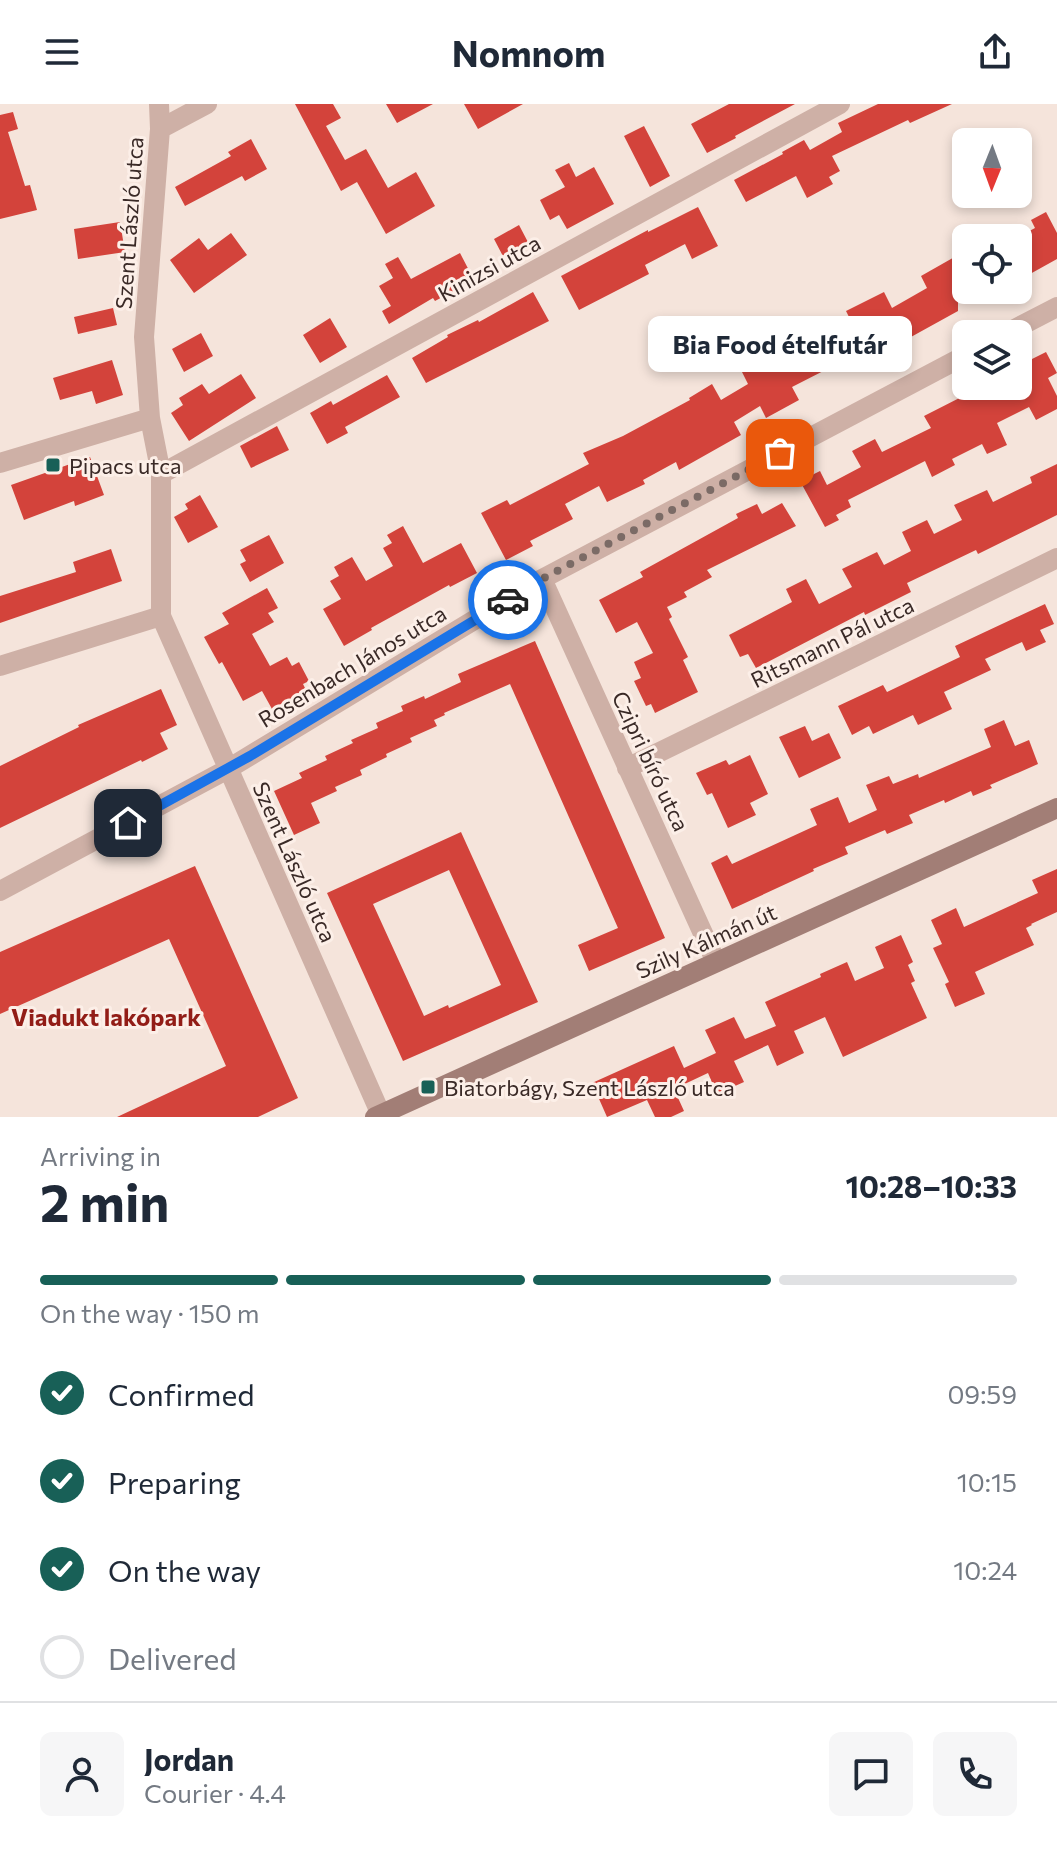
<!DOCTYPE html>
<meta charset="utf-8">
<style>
:root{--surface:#fff;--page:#f6f6f7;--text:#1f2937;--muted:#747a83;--line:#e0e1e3;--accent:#186057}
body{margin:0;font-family:Commissioner,sans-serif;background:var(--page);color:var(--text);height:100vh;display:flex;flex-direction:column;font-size:30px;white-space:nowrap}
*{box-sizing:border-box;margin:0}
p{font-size:26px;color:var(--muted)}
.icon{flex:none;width:44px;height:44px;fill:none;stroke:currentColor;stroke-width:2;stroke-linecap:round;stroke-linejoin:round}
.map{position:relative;height:1013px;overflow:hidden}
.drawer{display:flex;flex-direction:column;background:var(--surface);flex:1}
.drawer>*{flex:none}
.needle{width:52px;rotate:181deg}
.controls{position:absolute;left:952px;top:24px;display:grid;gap:16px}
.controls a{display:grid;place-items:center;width:80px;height:80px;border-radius:12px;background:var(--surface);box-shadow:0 4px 12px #0003;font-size:40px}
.pin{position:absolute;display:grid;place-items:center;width:68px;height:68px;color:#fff;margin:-34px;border-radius:16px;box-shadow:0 4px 12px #0006}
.courier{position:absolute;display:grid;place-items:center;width:80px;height:80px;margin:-40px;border:6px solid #1a73e8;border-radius:50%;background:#fff;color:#222;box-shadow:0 2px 10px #0007}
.bubble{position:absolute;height:56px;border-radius:12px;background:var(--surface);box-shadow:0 4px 12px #0003;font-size:26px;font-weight:700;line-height:56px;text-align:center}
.head em{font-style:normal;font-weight:700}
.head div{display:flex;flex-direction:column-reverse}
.head{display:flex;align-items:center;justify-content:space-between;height:136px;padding:0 40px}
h1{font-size:52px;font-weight:700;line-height:60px}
.bar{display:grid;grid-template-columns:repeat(4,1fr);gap:12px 8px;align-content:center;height:96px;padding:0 40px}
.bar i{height:10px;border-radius:6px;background:var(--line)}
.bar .current{background:var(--accent)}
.bar p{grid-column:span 4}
.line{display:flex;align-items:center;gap:20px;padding:0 40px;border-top:2px solid var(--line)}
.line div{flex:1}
.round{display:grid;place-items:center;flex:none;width:84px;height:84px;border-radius:12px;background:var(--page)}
ol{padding:0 40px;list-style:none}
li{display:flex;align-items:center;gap:24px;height:88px}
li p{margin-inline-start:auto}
li .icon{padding:8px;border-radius:50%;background:var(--accent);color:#fff;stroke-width:4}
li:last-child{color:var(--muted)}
li i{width:44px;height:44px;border:4px solid var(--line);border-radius:50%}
header{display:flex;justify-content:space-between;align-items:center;height:104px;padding:0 40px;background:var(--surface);font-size:36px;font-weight:700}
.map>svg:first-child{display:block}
</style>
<header><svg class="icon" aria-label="menu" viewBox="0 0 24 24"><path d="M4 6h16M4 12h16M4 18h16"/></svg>Nomnom<svg class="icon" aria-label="share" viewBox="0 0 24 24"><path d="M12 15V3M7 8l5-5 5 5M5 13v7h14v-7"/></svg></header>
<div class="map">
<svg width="1057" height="1013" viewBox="0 0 1057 1013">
<rect width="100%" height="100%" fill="#f5e4db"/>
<path fill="#d3433b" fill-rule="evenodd" d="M295 0H333L341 14 326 22 345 56 366 45 388 84 416 68 435 102 386 130 357 78 341 87Z
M386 0H433L397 19Z
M464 0H523L478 25Z
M729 0H795L735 32 736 34 707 49 691 20Z
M878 0H952L910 19 908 16 832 52 840 67 829 73 833 80 807 94 796 72 746 98 734 76 783 50 782 48 804 36 810 46 842 28 838 19Z
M13 8 18 25 8 28 25 82 30 81 37 106 0 115V11Z
M644 22 670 72 650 83 624 32Z
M251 35 267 65 245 77 242 72 185 102 175 83 231 52 228 48Z
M569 59 576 73 594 63 614 100 567 125 559 111 550 116 540 96 565 83 555 66Z
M698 103 718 142 692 155 685 140 645 161 649 170 579 206 561 172 648 126V128Z
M1046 108 1057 129V155L1030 170 1018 148V133L1035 124 1031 116Z
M120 118 125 148 78 155 74 125Z
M519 121 530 142 505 156 494 135Z
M231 129 247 151 194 189 170 156 199 134 208 146Z
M460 149 474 176 435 197 433 194 389 220 382 207 391 202 379 182 393 174 385 160 398 153 411 175Z
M958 151V207L891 244 893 248 872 259 846 207 884 188 892 204 927 184 921 172Z
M533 188 549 217 426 279 412 254 448 233 447 231 478 216 479 218Z
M113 204 117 221 78 230 74 213Z
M330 214 347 243 320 259 303 231Z
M201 229 213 252 184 268 172 245Z
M823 231 837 260 792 283 799 296 766 314 760 302 734 318 741 331 679 366 676 358 643 376 645 380 607 398 599 382 565 400 573 415 530 437 533 442 506 456 481 409 507 396 510 401 589 360 583 349 623 332 690 296 689 294 712 280 721 296 748 280 736 256 761 243 767 255 775 251 777 254Z
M1046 248 1057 269 1048 274 1057 292V305L1036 316 1029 303 997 319 1007 341 987 350 982 340 952 355 955 361 932 373 925 357 848 396 851 403 836 411 839 416 825 423 800 377 820 367 827 381 861 363 852 347 875 335 882 348 931 324 924 312 979 284 984 294 1009 282H1018V262Z
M112 256 123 291 96 300 92 287 60 296 53 274Z
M241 270 256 294 189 337 171 309 183 301 179 294 202 280 209 290Z
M387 271 400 293 345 323 348 329 327 340 310 309 331 297 333 301Z
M277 322 289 346 251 364 240 342Z
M90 353 104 391 75 402 74 397 24 416 11 381Z
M1057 360V411L978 450 976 446 907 479 911 488 865 511 864 508 756 564 748 550 740 553 729 531 792 498 786 485 806 475 819 500 852 483 842 465 877 448 884 461 911 447 902 428 927 416 934 430 962 416 954 401 987 386 993 398 1032 379 1030 373Z
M200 391 218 423 188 439 174 413 188 405 185 400Z
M782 399 796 422 707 466 712 473 684 488 687 493 667 503 672 513 669 515 688 553 683 556 698 588 655 609 651 600 646 602 634 577 641 574 634 558 653 549 637 518 616 529 599 496 643 473 640 468 738 414 736 410 757 400 762 410Z
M403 422 423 459 461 439 477 469 450 483 449 481 371 524 372 526 344 542 323 505 341 495 330 477 339 472 334 463 352 453 366 477 393 462 383 444 392 439 387 431Z
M269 431 284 459 250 478 240 460 246 457 240 446Z
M111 445 122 477 0 519V492L76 468 73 458Z
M267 484 278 504 268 509 274 518 252 530 270 562 287 553 292 562 299 558 309 577 303 580 306 586 272 605 262 587 243 597 222 558 219 560 204 533 229 520 222 509Z
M1045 500 1054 520 1040 526 1046 538 1026 547 1022 538 985 555 991 566 944 588 952 605 918 621 913 611 873 630 869 622 852 631 838 602 883 581 887 588 960 553 955 542Z
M535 537 665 834 589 867 578 841 618 824 510 580 444 609 445 611 434 616 437 622 410 634 412 638 386 650 387 653 360 666 362 671 335 683 337 687 311 699 320 719 294 731 274 687 302 674 299 669 327 656 325 652 353 639 351 636 378 624 376 619 403 607 401 602 424 592 425 595 461 578 458 570Z
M161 585 177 621 160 629 168 645 142 658 141 656 0 724V662L79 623 78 621Z
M1004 616 1015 642 1029 636 1038 660 990 681 992 684 973 692 971 687 945 699 944 696 909 711 913 719 887 730 885 726 845 743 848 750 813 765 814 767 732 805 711 759 727 751 732 760 817 721 810 705 838 693 849 719 877 706 866 681 889 672 893 680 918 670 919 674 991 643 984 625Z
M805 622 812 637 829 629 841 654 799 674 779 633Z
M750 651 768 690 750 699 756 711 728 724 712 689 707 691 696 669 726 656 729 661Z
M461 728 538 898 403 957 327 789ZM449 766 501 881 449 904 448 901 424 912 373 800Z
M195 762 298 994 258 1013H117L226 962 169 835 0 910V848Z
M1057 765V808L1031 820 1032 821 1026 824 1034 841 975 868 985 890 955 903 945 880 949 878 933 844 942 840 931 816 956 804 964 823 1038 789 1032 776Z
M901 831 913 858 908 861 915 877 911 879 927 914 843 953 825 913 794 927 804 949 777 962 768 941 734 957 744 978 717 990 708 969 674 985 684 1007 671 1013H655L647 996 607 1013 592 979 674 942 684 964 716 949 705 926 734 913 745 935 776 922 765 898 821 873 820 870 847 858 855 877 884 864 875 843Z"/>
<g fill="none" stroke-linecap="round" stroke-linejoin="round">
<path stroke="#ceb0a6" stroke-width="20" d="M159 0 160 25 144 233 150 314 161 370V512L382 1013
M160 25 207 0
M1005 230 1057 203
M0 359 150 314
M161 370 840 0
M542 475 716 858
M0 562 161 512
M627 664 1057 454
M0 787 228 665 542 475 966 251"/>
<path stroke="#a27e76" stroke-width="20" d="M375 1013 1057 704"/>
</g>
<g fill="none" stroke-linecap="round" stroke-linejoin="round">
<path stroke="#7b6b66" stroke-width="8" stroke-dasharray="0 14.4" d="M508 496 542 475 780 349"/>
<path stroke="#1a73e8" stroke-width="10" d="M128 719 250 652 508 496"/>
</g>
<g fill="#186057" stroke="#fcefe8" stroke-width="3">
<rect x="45" y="353" width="16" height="16" rx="4"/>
<rect x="420" y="975" width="16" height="16" rx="4"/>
</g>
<g text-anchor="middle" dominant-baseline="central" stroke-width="6" stroke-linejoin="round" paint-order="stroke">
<g font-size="22" fill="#3a2a27" stroke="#fcefe8">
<text transform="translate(129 119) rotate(-86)">Szent László utca</text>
<text transform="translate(489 164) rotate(-29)">Kinizsi utca</text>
<text transform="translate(832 538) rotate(-26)">Ritsmann Pál utca</text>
<text transform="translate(352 562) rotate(-31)">Rosenbach János utca</text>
<text transform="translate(651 657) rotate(65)">Czipri bíró utca</text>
<text transform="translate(295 758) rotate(66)">Szent László utca</text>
<text transform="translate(706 837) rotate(-24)">Szily Kálmán út</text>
</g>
<g font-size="22" fill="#3a2a27" stroke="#fcefe8" text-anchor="start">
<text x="69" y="361">Pipacs utca</text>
<text x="444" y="983">Biatorbágy, Szent László utca</text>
</g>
<g font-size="24" font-weight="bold" fill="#921d17" stroke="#fcefe8">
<text x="106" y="912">Viadukt lakópark</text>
</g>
</g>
</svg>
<div class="controls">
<a><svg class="needle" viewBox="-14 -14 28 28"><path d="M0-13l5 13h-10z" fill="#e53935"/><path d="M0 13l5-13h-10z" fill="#747a83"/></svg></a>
<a><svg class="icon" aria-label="locate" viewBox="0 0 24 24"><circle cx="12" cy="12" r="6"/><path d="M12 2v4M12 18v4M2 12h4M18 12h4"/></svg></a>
<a><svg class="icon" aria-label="layers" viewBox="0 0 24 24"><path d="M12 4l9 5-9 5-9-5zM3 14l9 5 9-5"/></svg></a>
</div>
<div class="pin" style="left:780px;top:349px;background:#ea580c"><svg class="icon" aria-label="bag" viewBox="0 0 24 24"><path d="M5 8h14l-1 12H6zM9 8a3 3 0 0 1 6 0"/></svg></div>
<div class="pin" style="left:128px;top:719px;background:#1f2937"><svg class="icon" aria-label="home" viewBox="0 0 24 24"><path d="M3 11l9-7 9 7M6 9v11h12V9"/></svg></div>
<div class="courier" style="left:508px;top:496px"><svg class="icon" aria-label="car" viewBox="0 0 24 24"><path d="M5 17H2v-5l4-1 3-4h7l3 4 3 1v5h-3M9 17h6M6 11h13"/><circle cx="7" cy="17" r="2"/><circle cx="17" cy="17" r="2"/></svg></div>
<div class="bubble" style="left:648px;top:212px;width:264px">Bia Food ételfutár</div>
</div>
<section class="drawer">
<div class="head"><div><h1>2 min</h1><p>Arriving in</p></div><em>10:28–10:33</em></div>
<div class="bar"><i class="current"></i><i class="current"></i><i class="current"></i><i></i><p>On the way · 150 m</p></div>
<ol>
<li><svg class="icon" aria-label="check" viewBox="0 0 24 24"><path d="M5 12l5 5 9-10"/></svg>Confirmed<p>09:59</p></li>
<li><svg class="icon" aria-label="check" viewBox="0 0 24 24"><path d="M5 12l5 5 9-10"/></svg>Preparing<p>10:15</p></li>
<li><svg class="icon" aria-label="check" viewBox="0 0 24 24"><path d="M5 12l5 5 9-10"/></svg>On the way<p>10:24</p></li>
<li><i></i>Delivered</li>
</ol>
<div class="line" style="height:144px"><a class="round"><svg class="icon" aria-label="person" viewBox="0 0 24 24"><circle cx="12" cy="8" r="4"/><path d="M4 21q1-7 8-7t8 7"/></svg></a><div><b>Jordan</b><p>Courier · 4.4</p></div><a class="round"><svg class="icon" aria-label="chat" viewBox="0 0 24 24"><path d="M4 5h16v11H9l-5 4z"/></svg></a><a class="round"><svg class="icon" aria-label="phone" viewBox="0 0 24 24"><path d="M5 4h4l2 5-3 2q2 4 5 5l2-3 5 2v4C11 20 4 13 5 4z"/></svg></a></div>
</section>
